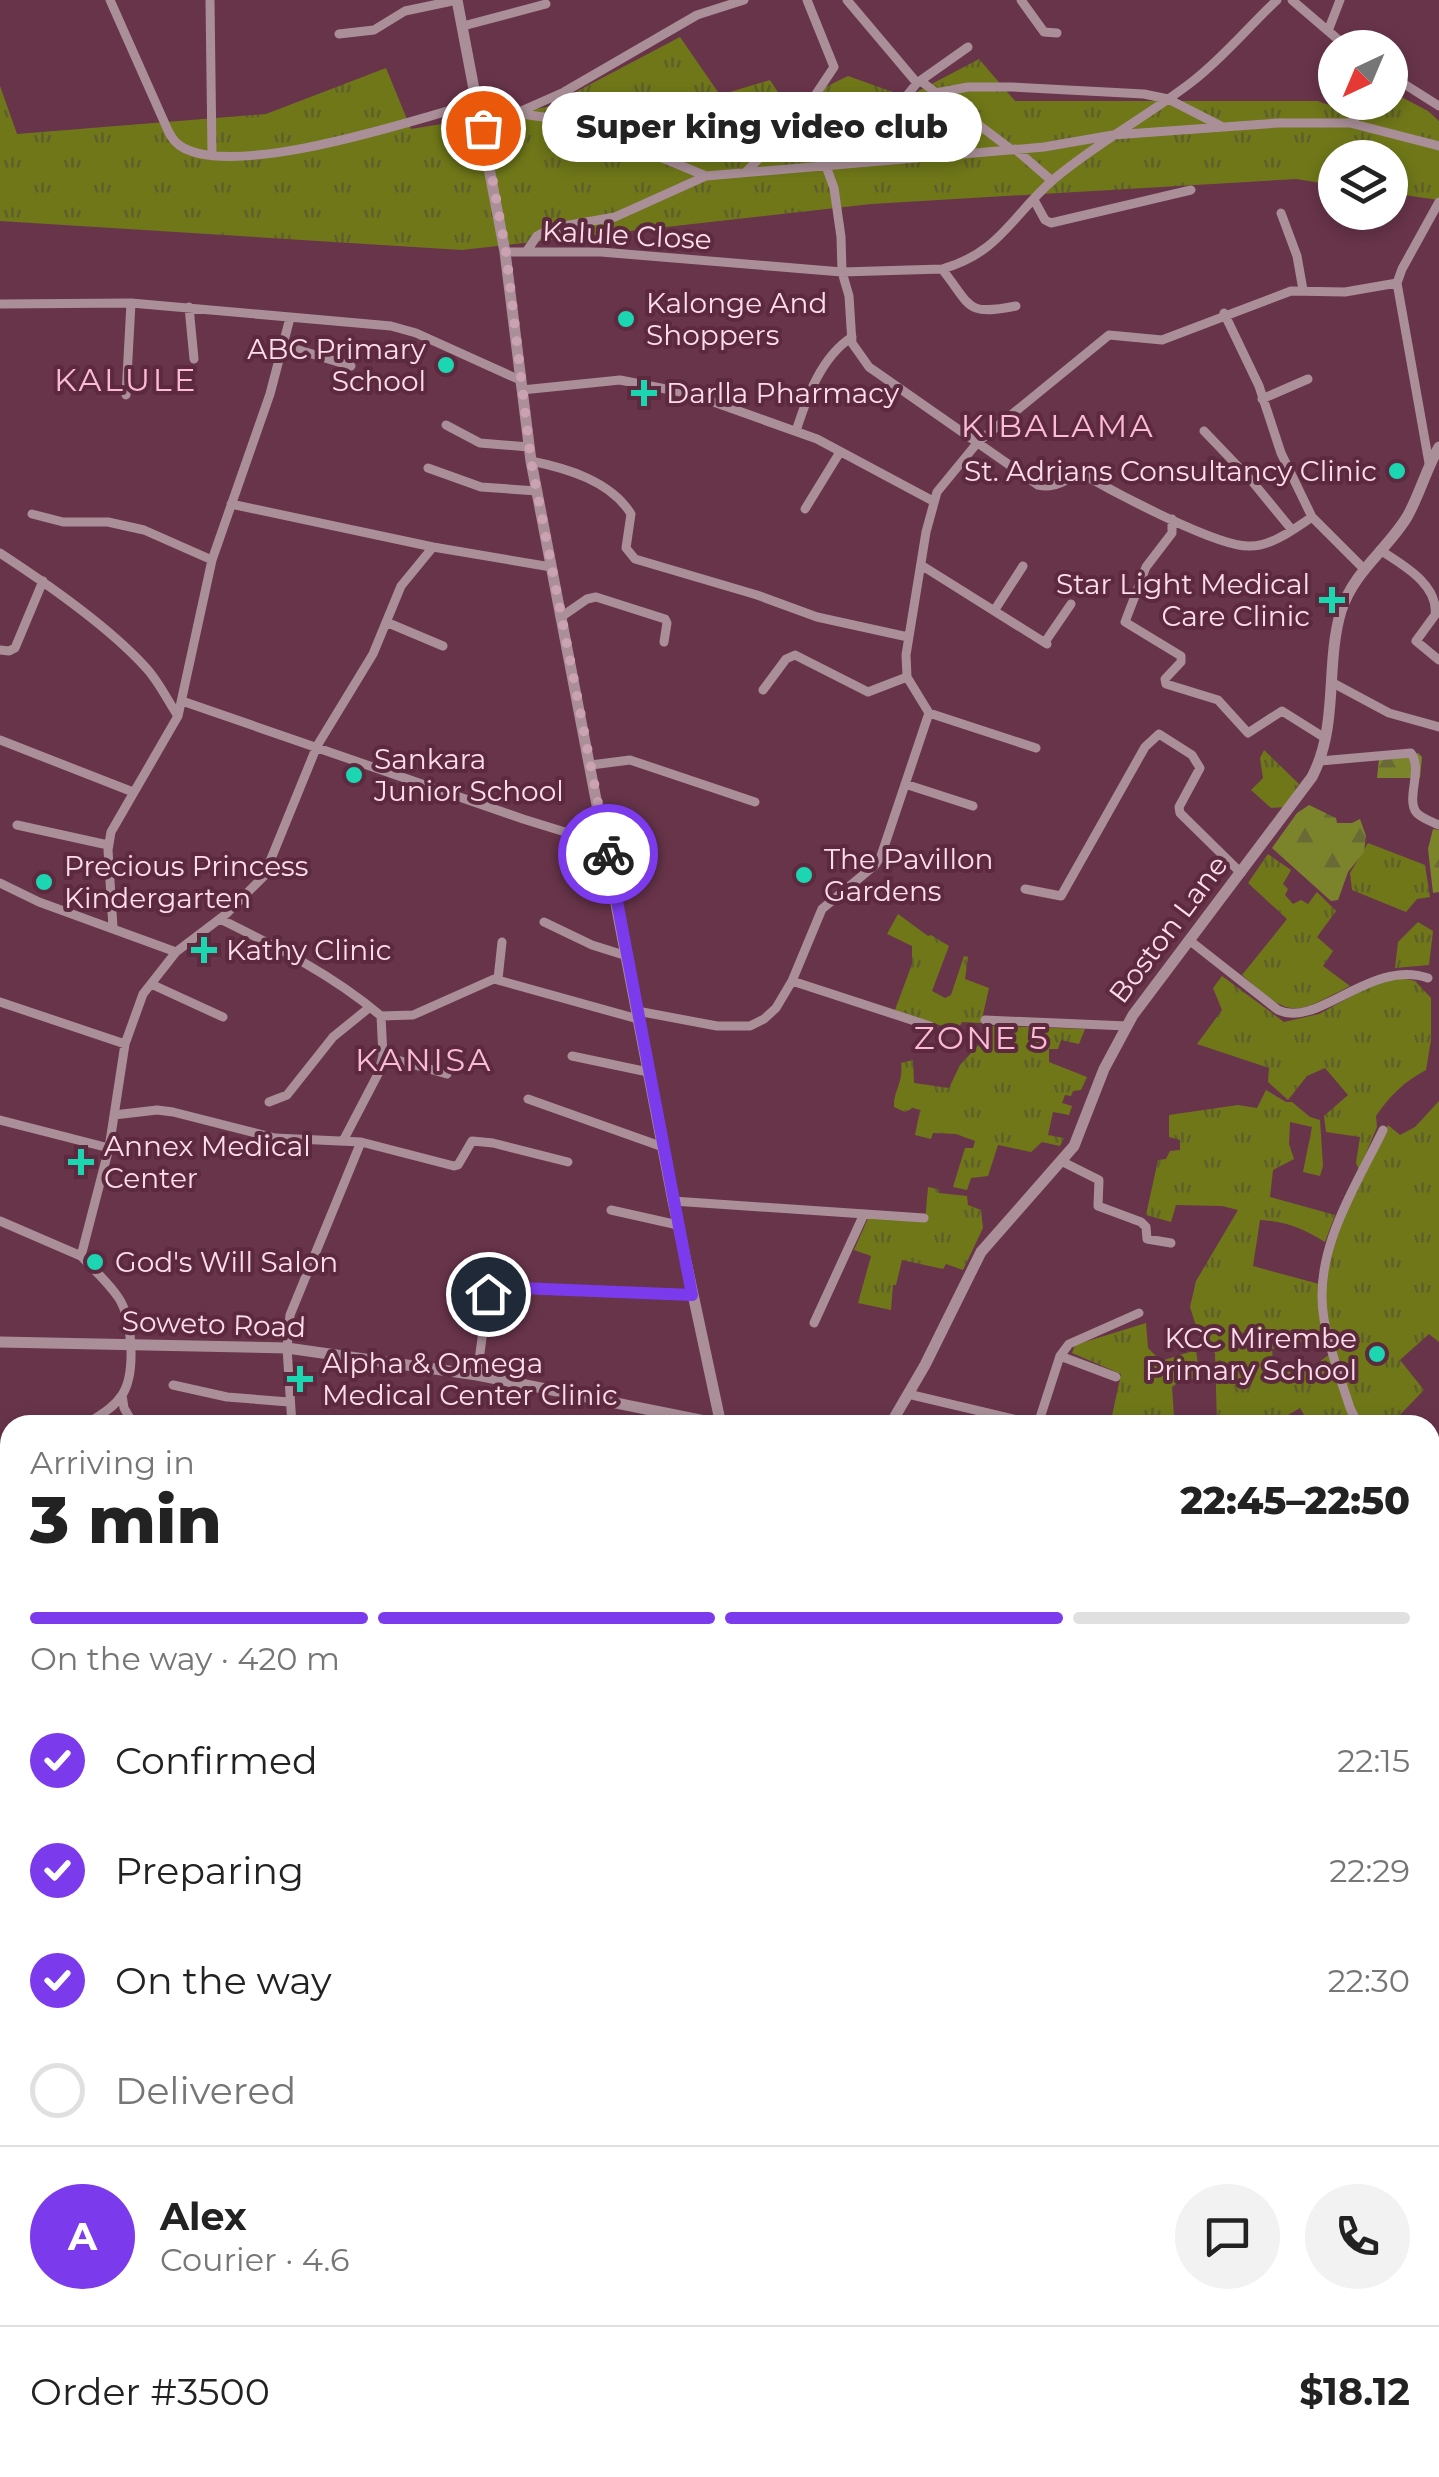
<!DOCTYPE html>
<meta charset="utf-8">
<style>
:root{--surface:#fff;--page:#f2f2f2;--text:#222;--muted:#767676;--line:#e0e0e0;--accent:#7c3aed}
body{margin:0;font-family:Montserrat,sans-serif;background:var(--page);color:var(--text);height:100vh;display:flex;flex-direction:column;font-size:38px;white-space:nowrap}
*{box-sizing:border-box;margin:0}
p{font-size:32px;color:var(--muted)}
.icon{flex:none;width:55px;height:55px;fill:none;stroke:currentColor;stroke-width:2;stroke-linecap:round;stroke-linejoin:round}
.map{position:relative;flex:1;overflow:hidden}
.side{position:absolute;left:0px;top:1415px;width:1440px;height:1062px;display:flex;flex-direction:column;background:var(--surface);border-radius:30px 30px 0 0;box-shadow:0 5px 15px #0003}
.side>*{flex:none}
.needle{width:65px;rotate:224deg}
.controls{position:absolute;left:1318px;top:30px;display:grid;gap:20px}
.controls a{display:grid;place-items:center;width:90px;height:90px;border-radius:50%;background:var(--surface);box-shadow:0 5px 15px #0003;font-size:50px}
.pin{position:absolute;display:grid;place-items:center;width:85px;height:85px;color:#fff;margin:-42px;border:5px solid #fff;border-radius:50%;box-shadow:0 2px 10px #0007}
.courier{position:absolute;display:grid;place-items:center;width:100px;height:100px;margin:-50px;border:8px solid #7c3aed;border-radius:50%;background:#fff;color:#222;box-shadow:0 2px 12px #0007}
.bubble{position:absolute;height:70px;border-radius:35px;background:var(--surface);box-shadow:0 5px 15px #0003;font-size:32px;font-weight:800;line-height:70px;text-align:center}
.headline em{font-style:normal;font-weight:800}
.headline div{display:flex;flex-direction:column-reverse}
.headline{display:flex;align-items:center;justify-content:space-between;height:170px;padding:0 30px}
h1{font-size:65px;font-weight:800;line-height:75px}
.bar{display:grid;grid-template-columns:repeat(4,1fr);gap:15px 10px;align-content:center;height:120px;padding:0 30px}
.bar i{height:12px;border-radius:8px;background:var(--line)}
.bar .on{background:var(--accent)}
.bar p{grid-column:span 4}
.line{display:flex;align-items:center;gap:25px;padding:0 30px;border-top:2px solid var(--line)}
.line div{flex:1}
.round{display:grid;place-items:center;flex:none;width:105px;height:105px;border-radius:52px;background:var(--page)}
ol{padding:0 30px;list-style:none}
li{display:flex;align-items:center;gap:30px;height:110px}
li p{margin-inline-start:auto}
li .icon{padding:10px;border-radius:50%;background:var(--accent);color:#fff;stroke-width:4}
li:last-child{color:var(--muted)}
li i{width:55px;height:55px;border:5px solid var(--line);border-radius:50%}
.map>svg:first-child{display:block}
</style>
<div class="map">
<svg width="1439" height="2477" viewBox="0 0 1439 2477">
<defs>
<pattern id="grass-tufts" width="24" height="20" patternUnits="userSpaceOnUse" patternTransform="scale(2.5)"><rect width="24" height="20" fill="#6f7719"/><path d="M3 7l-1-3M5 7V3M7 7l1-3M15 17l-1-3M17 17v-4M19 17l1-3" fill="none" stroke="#5f5f2d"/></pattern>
<pattern id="forest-firs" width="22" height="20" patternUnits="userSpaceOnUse" patternTransform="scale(2.5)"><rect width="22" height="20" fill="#7c842b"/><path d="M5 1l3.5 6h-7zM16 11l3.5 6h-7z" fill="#696a36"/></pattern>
</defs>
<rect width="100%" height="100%" fill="#68344a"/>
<path fill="url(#grass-tufts)" d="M680 37 720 95 770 80 787 106 848 76 907 97 979 59 1015 101H1318L1339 109 1345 103 1390 102V91L1428 111 1439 121V200L1390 193V158H1335V185L1296 179 871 204 462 250 0 221V86L17 134 266 114 386 68 411 129 547 107Z
M1264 750 1299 784 1285 807 1271 808 1251 790 1263 778 1260 758Z
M1368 843 1425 865 1430 897 1417 899 1406 912 1352 890 1350 873Z
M1268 854 1291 870 1283 884 1288 889 1285 895 1293 904 1301 900 1308 904 1317 892 1336 911 1317 937 1333 951 1323 966 1350 986C1293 1015 1292 1020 1242 975L1287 919 1248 883Z
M898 914 928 936 931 935 949 946 932 991 945 998 951 995 964 956 968 957 965 979 989 988 981 1023 962 1022 957 1031 895 1010 912 964V946L887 934Z
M1418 922 1433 931 1429 965 1395 968 1398 942Z
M1222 976 1284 1022 1319 1014 1378 982 1402 978 1415 981 1431 998V1040L1426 1070C1404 1082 1390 1095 1376 1116L1377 1127 1359 1170 1356 1163 1360 1137 1326 1132 1324 1116 1348 1095 1325 1068 1307 1076 1288 1100 1268 1082 1269 1068 1197 1044 1222 1010 1213 988Z
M991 1026 1085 1029 1079 1044 1061 1040 1058 1049H1049V1062L1087 1077 1081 1090 1073 1091 1071 1096 1065 1095 1062 1103 1072 1106 1069 1115 1053 1112 1048 1135 1064 1138 1060 1146 1042 1142 1031 1152 998 1145 988 1176 971 1178 967 1190 953 1187 965 1148H973L975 1141 956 1134 933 1133 931 1139 915 1135 920 1110 913 1108 905 1112 894 1107C893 1091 904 1082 901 1063L913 1060 914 1083 949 1088 960 1065 984 1039Z
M1266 1090 1286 1102H1292L1310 1117 1320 1120 1323 1166 1320 1176 1303 1172 1312 1127 1290 1122 1289 1144 1294 1159 1273 1170 1270 1197 1335 1215 1325 1242C1304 1229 1285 1221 1260 1220L1253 1266 1319 1284 1322 1337 1272 1349 1274 1372 1307 1371 1330 1354 1346 1408 1356 1425H1310L1300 1408 1271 1425H1217L1215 1353 1202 1345 1190 1307 1196 1281 1238 1210 1222 1206 1176 1205 1171 1222 1146 1215 1158 1160 1166 1159 1170 1151 1180 1150V1140L1169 1137V1115L1238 1105 1257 1108Z
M1439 1101V1342L1429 1334 1400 1360 1424 1390 1390 1425C1373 1425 1363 1423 1353 1408 1343 1377 1330 1344 1326 1312 1317 1244 1364 1185 1388 1125L1400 1135 1415 1127Z
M928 1187 938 1189 939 1193 967 1196 968 1205 981 1210 983 1228 963 1270 946 1264 943 1269 902 1260 896 1285H893L891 1310 858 1303 871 1256 854 1250 869 1216 925 1222Z
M1146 1323 1148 1348 1161 1361 1196 1350 1200 1379H1183L1172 1387 1174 1416 1180 1418 1183 1425H1110L1121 1374 1072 1353 1075 1345Z
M10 1816V1946L0 1947V1816Z"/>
<path fill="url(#forest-firs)" d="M1418 753 1422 757 1420 778H1377L1379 759Z
M1309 805 1336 818 1337 823H1352L1360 819 1366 836 1364 852 1348 872 1338 900 1331 901 1272 848 1297 813Z
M1433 829 1439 830V892L1433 893 1428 849Z"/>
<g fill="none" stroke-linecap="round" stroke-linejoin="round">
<path stroke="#aa8f99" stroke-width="9" d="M110 0 166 126C169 133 172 140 179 145 230 182 418 119 478 102
M210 0 212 154
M807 0 834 67 808 106 807 114 834 188 841 237 842 272 849 296 852 343 869 367 1038 485C1060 490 1067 474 1086 476 1116 493 1219 548 1250 546 1272 546 1294 529 1312 517L1363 568
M847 0 917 83 968 47
M1021 0 1044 32 1057 33
M1292 0 1348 48
M463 26 546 4
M1328 31 1340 0
M339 34 374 30 405 11 457 0
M1390 75 1439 106
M922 82 1012 150
M936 93 968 87H1012L1144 94 1168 99 1221 126
M521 114 573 121 706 176
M1350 123 1371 102
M483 128 564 92 697 15 744 0
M1015 149 1052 181
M856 163 882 126 917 83
M746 172 806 110
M1034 200 1045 220 1051 223 1191 190
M1281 213 1297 256 1303 290
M505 252H601L842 272 942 269C1000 253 1012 215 1054 179 1098 142 1148 116 1193 81 1224 57 1249 26 1277 0
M526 252 537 236 552 228 615 217 706 176 1044 147 1113 135 1278 123H1350L1439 146
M942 269C972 307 965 316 1016 306
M0 304 131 303 391 326 416 333 520 380
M189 307 194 359
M1224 313 1259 386 1281 453 1312 517
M283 345 351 366
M522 390 620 380 691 394 817 439 933 501
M126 395 131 303
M1262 399 1308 379
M446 425 480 443 529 447
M796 431C807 397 821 357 852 337
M1204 431 1251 480 1292 530
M531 461C566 468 611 481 631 514L626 548 635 559 757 595 817 617 908 637
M1429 463 1397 283 1402 269 1439 202
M428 468 481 487 537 491
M231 504 433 547 551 567
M805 509 840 452
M32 514 63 522H108L144 530 212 560
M1172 519V533L1146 567 1125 622 1181 656V662L1165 679 1166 684 1218 700 1248 733 1282 711 1325 738
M1380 550C1401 564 1439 584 1435 615L1416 641 1439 660
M0 553C46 583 112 629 148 670 160 684 168 701 178 716
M921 565 1047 644
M994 611 1023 566
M561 617 587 599 596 597 665 619 667 623 664 642
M386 622 443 646
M1045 642 1071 604
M0 650 9 651 15 648 43 581
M1333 683 1389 713 1439 727
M763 690 786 659 795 655 868 692 907 677
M182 701 523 819 607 845
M929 713 1036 748
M0 740 133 792
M1320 761 1411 753C1423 770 1406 798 1416 812 1420 818 1433 822 1439 825
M591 765 630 760 755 802
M905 784 973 806
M17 825 108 845
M0 883 39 902 176 952
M1025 889 1061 896 1145 747 1159 734 1192 755 1200 768 1179 807 1180 813 1241 873
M220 919C277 947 333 975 381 1016L413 1015 494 979 638 1019
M544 922 592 945 627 956
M113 927 108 850 111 832 178 716 212 560 270 394 290 318
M1189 940 1278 1010C1318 1029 1371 958 1428 978
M498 979 502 942
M792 981 930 1026
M151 984 223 1017
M0 1002 125 1044
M637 1011 717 1026H750L764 1019 776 1008 792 981 822 909 875 865 881 856 929 713 907 677 906 655 926 532 937 492 978 442 1109 335 1162 340 1291 291 1345 292 1397 283
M985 1020 1127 1026
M383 1056 447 1074
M572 1056 648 1072
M528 1099 663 1147
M269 1102 287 1095 333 1037 370 1007
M114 1115 157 1110 173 1112 275 1138 361 1142 454 1166 458 1165 472 1141 493 1143 568 1162
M0 1120 109 1148
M343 1141 378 1074 383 1056 381 1016
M1063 1162 1099 1180 1098 1206 1141 1222 1146 1227 1147 1239 1171 1243
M673 1201 924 1218
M611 1210 678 1225
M0 1221 81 1256
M814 1323 864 1214
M1060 1356 1116 1377
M477 1375 488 1294 493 1288 693 1295
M173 1385 227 1397 289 1402
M908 1394 1038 1425
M122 1395 124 1408 134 1425
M1038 1424 1060 1356 1069 1344 1139 1313
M85 1425C98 1416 113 1409 122 1395 136 1374 133 1318 118 1297 108 1282 93 1269 81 1256L109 1148 125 1044 143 994 176 952 226 914 264 876 317 746 373 654 401 586 433 547
M292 1425 287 1348 290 1315 361 1142
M1364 1425 1356 1420 1350 1408C1341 1379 1329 1349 1324 1319 1312 1252 1355 1188 1383 1130
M1430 1443 1439 1445
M1430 1584H1439
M0 1598H10
M1430 1689 1439 1690
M1430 1729 1439 1717
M1430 1824 1439 1831
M1430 1986 1439 1995
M1430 2068 1439 2064
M0 2073 10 2074
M1430 2115 1439 2123
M0 2159 10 2158
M1430 2171 1439 2159
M1430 2197 1439 2215
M0 2231 10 2229
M1430 2316 1439 2312
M271 2468 283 2477
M482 2468 493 2475
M749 2468 788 2477
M225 2477 231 2468
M666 2477V2468
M1052 2477 1070 2468
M1220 2477 1278 2468"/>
<path stroke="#aa8f99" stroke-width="11" d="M457 0 505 252 531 461 673 1201 721 1425
M0 1342 287 1348 477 1375 720 1424
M890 1425 925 1365 981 1252 1074 1146 1104 1069 1133 1015 1312 777C1339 725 1325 665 1341 611 1354 571 1386 551 1407 517 1420 494 1426 469 1439 447
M1121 2468 1126 2477"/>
</g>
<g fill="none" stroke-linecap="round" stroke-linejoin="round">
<path stroke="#caa2b1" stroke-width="10" stroke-dasharray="0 18" d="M483 128 506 252 531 461 608 854"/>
<path stroke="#7c3aed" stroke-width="12" d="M488 1294 496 1287 692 1295 608 854"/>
</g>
<g fill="#1cd5b1" stroke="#5c293f" stroke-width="4">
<circle cx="626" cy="319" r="10"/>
<circle cx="446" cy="365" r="10"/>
<path d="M639 378h10v10h10v10h-10v10h-10v-10h-10v-10h10z"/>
<circle cx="1397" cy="471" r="10"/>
<path d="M1327 585h10v10h10v10h-10v10h-10v-10h-10v-10h10z"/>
<circle cx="354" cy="775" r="10"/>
<circle cx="804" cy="875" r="10"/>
<circle cx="44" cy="882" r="10"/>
<path d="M199 935h10v10h10v10h-10v10h-10v-10h-10v-10h10z"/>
<path d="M76 1147h10v10h10v10h-10v10h-10v-10h-10v-10h10z"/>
<circle cx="95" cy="1262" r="10"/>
<circle cx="1377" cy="1354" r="10"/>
<path d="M295 1364h10v10h10v10h-10v10h-10v-10h-10v-10h10z"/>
</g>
<g text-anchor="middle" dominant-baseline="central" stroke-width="8" stroke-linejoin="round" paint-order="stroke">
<g font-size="28" fill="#fedde9" stroke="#5c293f">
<text transform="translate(627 235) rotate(3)">Kalule Close</text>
<text transform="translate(1168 929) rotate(-53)">Boston Lane</text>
<text transform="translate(214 1324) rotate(2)">Soweto Road</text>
</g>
<g font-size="28" fill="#fedde9" stroke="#5c293f" text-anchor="start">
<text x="646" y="303">Kalonge And<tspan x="646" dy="32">Shoppers</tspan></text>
<text x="426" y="349" text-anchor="end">ABC Primary<tspan x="426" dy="32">School</tspan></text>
<text x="666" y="393">Darlla Pharmacy</text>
<text x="1377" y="471" text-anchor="end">St. Adrians Consultancy Clinic</text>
<text x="1310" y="584" text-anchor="end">Star Light Medical<tspan x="1310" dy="32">Care Clinic</tspan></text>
<text x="374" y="759">Sankara<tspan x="374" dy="32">Junior School</tspan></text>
<text x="824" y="859">The Pavillon<tspan x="824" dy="32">Gardens</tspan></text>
<text x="64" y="866">Precious Princess<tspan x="64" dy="32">Kindergarten</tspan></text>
<text x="226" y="950">Kathy Clinic</text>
<text x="104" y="1146">Annex Medical<tspan x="104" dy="32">Center</tspan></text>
<text x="115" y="1262">God's Will Salon</text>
<text x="1357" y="1338" text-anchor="end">KCC Mirembe<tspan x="1357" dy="32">Primary School</tspan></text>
<text x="322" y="1363">Alpha &amp; Omega<tspan x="322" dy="32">Medical Center Clinic</tspan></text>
</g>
<g font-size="32" letter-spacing="2.5" fill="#fabbd3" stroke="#5c293f">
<text x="126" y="379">KALULE</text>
<text x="1058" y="425">KIBALAMA</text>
<text x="982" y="1037">ZONE 5</text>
<text x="424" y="1059">KANISA</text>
</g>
</g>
</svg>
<div class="controls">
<a><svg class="needle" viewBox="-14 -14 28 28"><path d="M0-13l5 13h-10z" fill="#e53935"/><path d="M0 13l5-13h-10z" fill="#767676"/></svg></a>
<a><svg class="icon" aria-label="layers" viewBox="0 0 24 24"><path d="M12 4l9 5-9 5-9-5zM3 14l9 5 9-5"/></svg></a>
</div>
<div class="pin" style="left:483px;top:128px;background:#ea580c"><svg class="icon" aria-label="bag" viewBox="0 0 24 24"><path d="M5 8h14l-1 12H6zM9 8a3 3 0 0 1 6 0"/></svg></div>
<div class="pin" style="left:488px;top:1294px;background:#1f2937"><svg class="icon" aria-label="home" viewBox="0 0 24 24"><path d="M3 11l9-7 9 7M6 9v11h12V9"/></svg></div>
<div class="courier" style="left:608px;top:854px"><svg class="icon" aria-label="bike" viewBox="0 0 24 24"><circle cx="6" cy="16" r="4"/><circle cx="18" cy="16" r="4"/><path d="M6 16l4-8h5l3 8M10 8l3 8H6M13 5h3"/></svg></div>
<div class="bubble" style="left:542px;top:92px;width:440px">Super king video club</div>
<section class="side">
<div class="headline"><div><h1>3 min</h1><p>Arriving in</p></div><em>22:45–22:50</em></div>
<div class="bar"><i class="on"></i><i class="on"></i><i class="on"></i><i></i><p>On the way · 420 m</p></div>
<ol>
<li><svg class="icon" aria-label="check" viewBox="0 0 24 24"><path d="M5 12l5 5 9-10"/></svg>Confirmed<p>22:15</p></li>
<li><svg class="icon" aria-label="check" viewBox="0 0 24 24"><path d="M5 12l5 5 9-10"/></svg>Preparing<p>22:29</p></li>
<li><svg class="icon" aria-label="check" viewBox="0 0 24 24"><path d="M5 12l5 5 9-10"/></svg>On the way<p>22:30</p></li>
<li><i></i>Delivered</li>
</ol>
<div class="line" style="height:180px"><b class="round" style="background:var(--accent);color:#fff">A</b><div><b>Alex</b><p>Courier · 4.6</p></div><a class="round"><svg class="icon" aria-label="chat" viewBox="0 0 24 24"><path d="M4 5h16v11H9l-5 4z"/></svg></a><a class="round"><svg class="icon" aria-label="phone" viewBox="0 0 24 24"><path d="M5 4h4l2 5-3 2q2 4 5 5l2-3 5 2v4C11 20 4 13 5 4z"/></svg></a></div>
<div class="line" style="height:130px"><div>Order #3500</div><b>$18.12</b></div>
</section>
</div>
